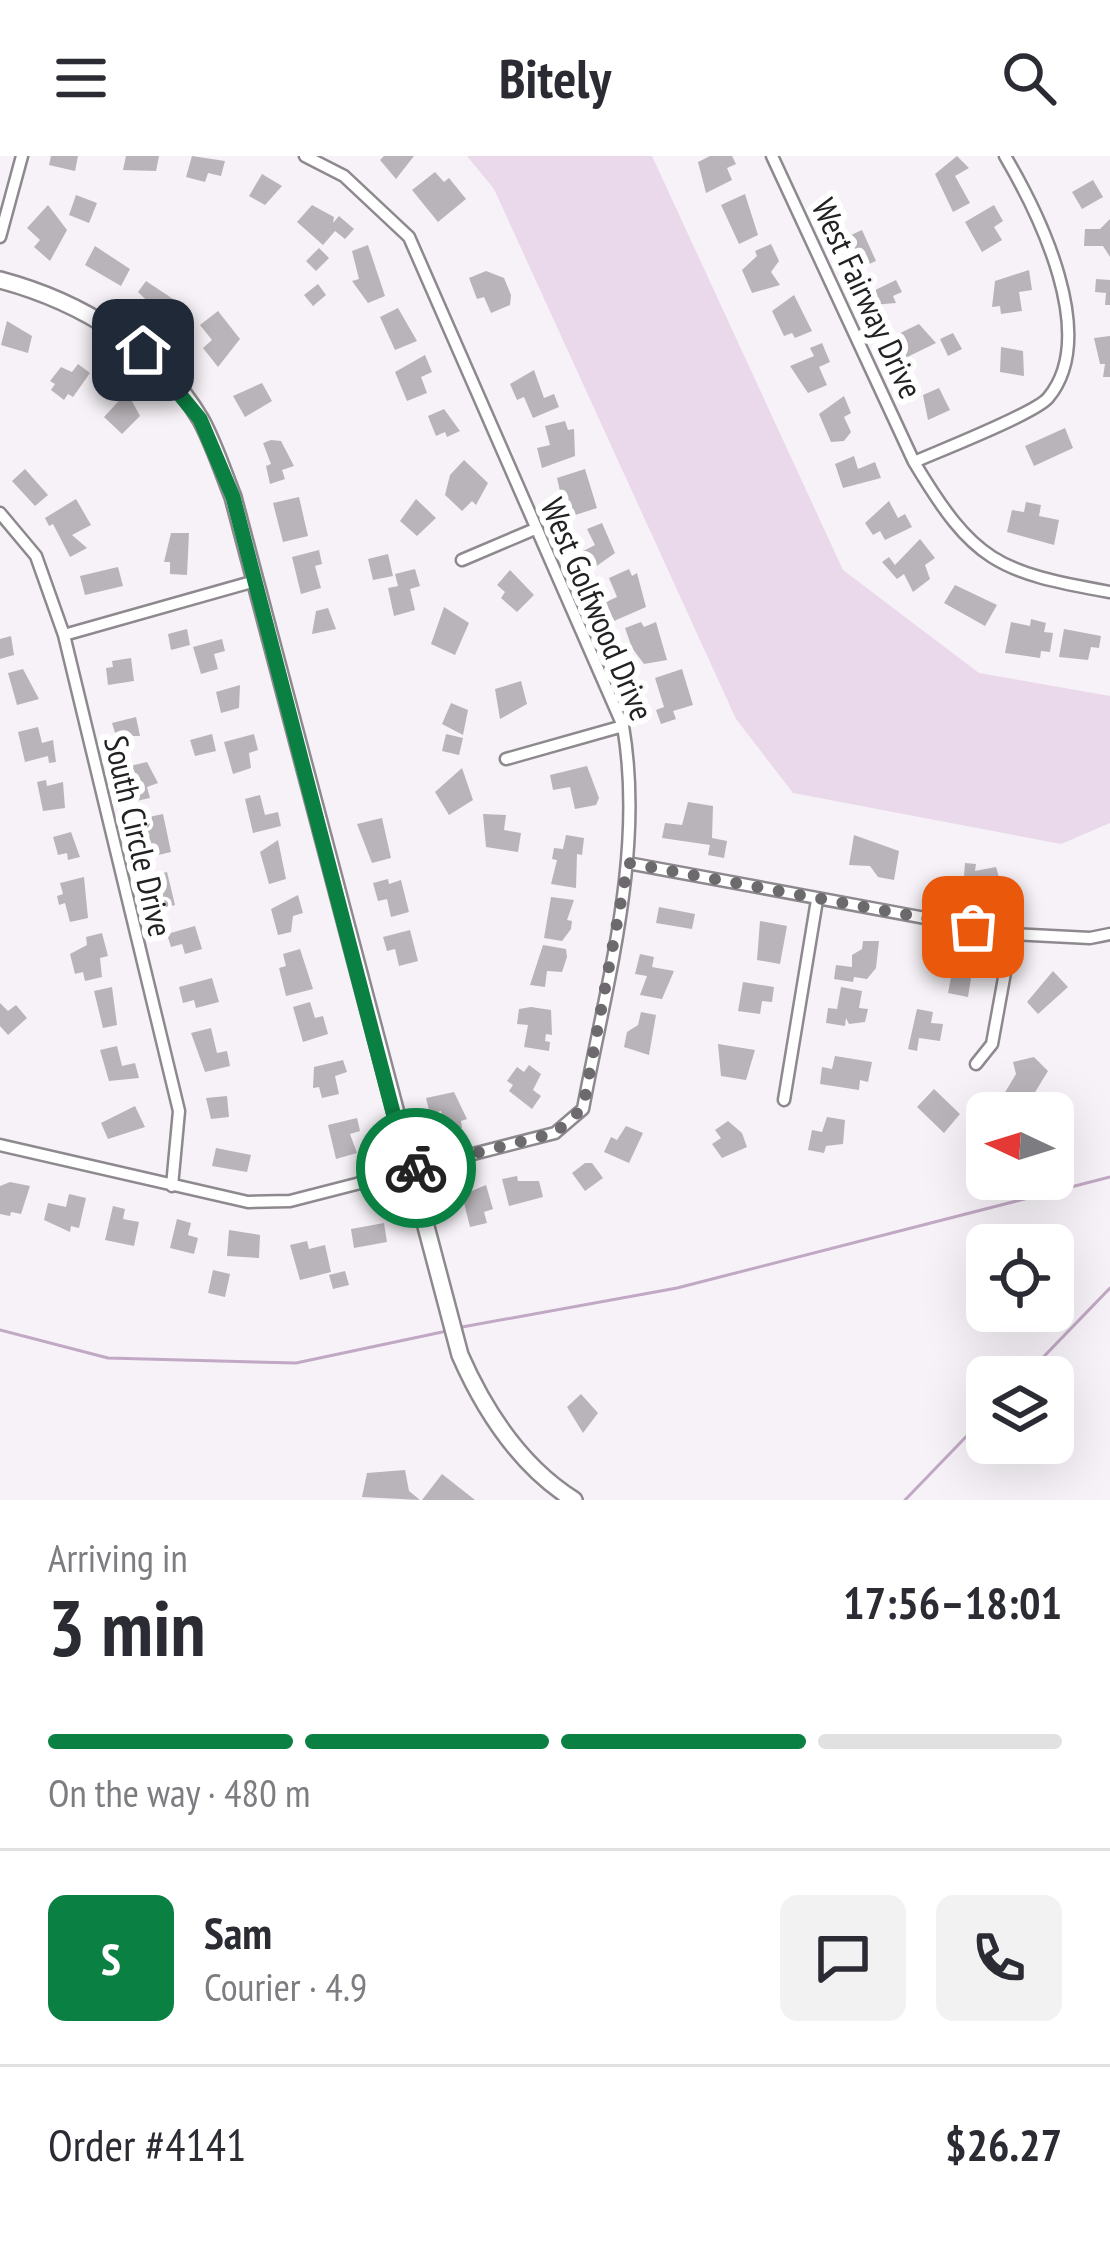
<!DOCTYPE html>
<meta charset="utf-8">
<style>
:root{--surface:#fff;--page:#f2f2f3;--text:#2b2b33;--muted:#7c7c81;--line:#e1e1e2;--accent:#0b8043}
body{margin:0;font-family:"PT Sans Narrow",sans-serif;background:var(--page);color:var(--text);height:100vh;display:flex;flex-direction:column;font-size:45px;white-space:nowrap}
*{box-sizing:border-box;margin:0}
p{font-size:39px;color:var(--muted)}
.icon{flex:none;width:66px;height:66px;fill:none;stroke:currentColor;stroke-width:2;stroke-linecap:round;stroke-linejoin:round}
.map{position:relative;height:1344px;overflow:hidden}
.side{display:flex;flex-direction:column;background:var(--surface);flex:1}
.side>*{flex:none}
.needle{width:78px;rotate:274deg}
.fabs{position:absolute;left:966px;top:936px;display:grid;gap:24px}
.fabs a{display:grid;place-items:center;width:108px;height:108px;border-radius:18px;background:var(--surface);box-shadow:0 12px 48px #0002;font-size:60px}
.pin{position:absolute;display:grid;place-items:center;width:102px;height:102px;color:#fff;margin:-51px;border-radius:24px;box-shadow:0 6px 18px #0006}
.courier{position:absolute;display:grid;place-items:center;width:120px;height:120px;margin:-60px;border:9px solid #0b8043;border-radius:50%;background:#fff;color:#222;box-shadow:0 3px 15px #0007}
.head em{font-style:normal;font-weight:600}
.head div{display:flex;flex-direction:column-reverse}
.head{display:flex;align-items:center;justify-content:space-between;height:204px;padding:0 48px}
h1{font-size:78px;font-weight:600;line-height:90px}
.bar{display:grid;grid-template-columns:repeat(4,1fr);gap:18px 12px;align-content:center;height:144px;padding:0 48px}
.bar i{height:15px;border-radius:9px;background:var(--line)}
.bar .active{background:var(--accent)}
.bar p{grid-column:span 4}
.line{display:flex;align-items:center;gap:30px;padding:0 48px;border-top:3px solid var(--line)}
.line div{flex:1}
.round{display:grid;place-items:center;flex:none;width:126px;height:126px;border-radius:18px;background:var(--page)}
header{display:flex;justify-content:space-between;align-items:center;height:156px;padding:0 48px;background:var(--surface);font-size:54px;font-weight:600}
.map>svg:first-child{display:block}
</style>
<header><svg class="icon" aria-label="menu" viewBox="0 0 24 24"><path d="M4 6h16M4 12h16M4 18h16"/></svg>Bitely<svg class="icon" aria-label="search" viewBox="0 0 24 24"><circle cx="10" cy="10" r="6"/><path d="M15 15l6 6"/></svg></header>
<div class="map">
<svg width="1110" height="1344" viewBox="0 0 1110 1344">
<rect width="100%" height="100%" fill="#f6f2f7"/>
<path fill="#ead9eb" d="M467 0H652L843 414 979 517 1110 540V667L1061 688 793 637 736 563 494 33Z"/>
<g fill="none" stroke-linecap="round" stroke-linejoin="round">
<path stroke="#c1a8c4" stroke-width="3" d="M462 1171 677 1132 1110 1021
M0 1174 108 1202 296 1207 447 1175
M1024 1221 1110 1132
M905 1344 987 1259"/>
</g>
<path fill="#b9b4b9" d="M51 0H78L75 15 49 9Z
M126 0H159L156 15 123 14Z
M192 0 225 5 221 20 208 17 205 26 186 21Z
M384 0H414L396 23 380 4Z
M710 0H732L736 8 727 12 732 24 706 37 698 6Z
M957 0 969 12 955 20 970 47 953 56 935 18Z
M435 16 444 26 449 22 466 43 438 66 412 34Z
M262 18 282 30 265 49 249 40Z
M1093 24 1103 41 1082 53 1072 36Z
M745 38 758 79 739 88 721 49Z
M76 39 97 47 89 67 69 59Z
M48 49 67 74 50 105 34 91 40 84 27 72Z
M312 49 334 61 333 67 339 60 354 73 345 83 335 75 323 89 297 66Z
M994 49 1003 65 994 71 1002 84 982 96 965 66Z
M1110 63V101L1103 90H1084L1085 73H1100Z
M862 74 876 105 853 115 846 100 855 96 846 97 840 84Z
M771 88 779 105 771 116 780 129 752 137 742 114 757 100 755 95Z
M368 89 385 140 368 147 352 125 359 123 352 95Z
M95 90 130 113 121 130 85 109Z
M319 92 329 102 316 115 306 105Z
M1029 114 1032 134 1019 136 1022 155 1001 158 1000 150 992 151 995 125Z
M486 115 504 122 511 139 510 149 491 157 484 141 477 143 469 122Z
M1096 123 1110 124V149H1105L1106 137 1095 136Z
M896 124 902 136 893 140 896 147 872 149 867 138Z
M146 125 182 149 175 165 169 166 138 136Z
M318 128 326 139 313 150 304 139Z
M794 139 812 175 795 182 792 177 784 180 772 155Z
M398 152 417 185 395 194 380 161Z
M218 155 240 183 218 211 203 192 212 184 200 169Z
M7 165 32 180 28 197 1 189Z
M919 168 936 187 897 206 891 193 901 189 896 179Z
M953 177 962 193 948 200 940 183Z
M1110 180V221H1103L1105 208H1100L1094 182Z
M822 187 830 206 819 211 827 229 808 237 790 210 814 200 810 192Z
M1001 191 1023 195 1024 220 1000 216Z
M425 199 432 216 421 221 427 237 407 245 395 216Z
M78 208 90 217 73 241 68 238 64 244 51 234 55 228 50 225 61 211 72 216Z
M534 214 544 242 554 238 559 251 533 262 524 241 517 244 510 228Z
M262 227 272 245 245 261 233 240Z
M939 232 950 254 928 264 923 239Z
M127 236 140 260 122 278 104 261Z
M844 240 851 257 844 261 851 276 844 285 831 286 819 258Z
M444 253 460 275 447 281 445 276 436 280 428 260Z
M565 265 568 274 574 273 575 300 542 312 537 292 550 289 545 270Z
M1065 272 1073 292 1034 310 1025 290Z
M271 284 281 285 294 310 282 314 285 323 270 328 266 310 271 308 263 287Z
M854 300 858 313 875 306 881 322 843 332 835 308Z
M464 304 488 327 476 349 472 345 462 355 445 339 450 319Z
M25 313 48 339 35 350 12 325Z
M585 313 597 352 566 362 557 322Z
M299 341 308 380 283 386 273 347Z
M76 343 91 369 72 379 87 392 70 401 53 368 49 370 45 362Z
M416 343 436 362 417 380 400 365Z
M889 345 898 362 905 358 912 371 885 384 880 375 873 379 865 367Z
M1026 346 1041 349 1039 360 1059 364 1054 389 1007 376 1012 354 1024 356Z
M602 367 615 397 591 414 583 395 595 389 587 373Z
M171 377H189L187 419 170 418V406H164Z
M920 383 935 402 925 409 930 423 913 436 904 418 897 423 882 406 889 401 895 409Z
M319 394 322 408 315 410 321 432 301 438 292 401Z
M388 398 393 420 373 424 368 403Z
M118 411 123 430 85 439 80 420Z
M415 413 420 430 410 433 415 454 394 460 388 432 398 430 395 418Z
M629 413 632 420 637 417 646 451 614 465 606 446 617 441 609 422Z
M510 414 534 439 517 456 501 442 505 436 497 429Z
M955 429 997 449 985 470 944 447Z
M444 451 469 467 455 499 431 488Z
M328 452 336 473 312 478 316 455Z
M1031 463 1046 467 1044 476 1053 477 1050 496 1041 495 1040 502 1005 497 1011 466 1030 470Z
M641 466 644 471 656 466 667 504 644 508 632 492 625 472Z
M187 473 190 489 171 494 168 478Z
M1064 473 1101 480 1099 492 1091 491 1088 504 1059 501Z
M11 480 14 499 0 503V483Z
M222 483 225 495 214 498 218 513 201 518 193 491Z
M131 502 134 525 108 529 106 512 113 511 112 505Z
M23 513 39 543 17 549 8 517Z
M682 513 693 549 673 555 676 563 661 568 656 554 664 551 655 522Z
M521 525 527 548 500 563 495 533Z
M240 529 239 552 221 557 216 536Z
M451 547 468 554 463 579 442 568Z
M136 561 140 580H116L112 567Z
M38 571 42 587 53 584 56 606 49 607 48 600 25 606 18 576Z
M212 578 216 595 195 600 190 584Z
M254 578 258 594 249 597 251 612 233 618 224 586Z
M446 578 463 582 459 599 442 595Z
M147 606 158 627 147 631 150 642 136 645 130 610Z
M587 610 599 642 596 649 575 653 570 631 553 634 550 619Z
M462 612 473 644 449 659 435 636Z
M46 624 47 630 63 626 65 652 43 655 37 626Z
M260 639 265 659 278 656 281 670 253 677 245 643Z
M688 646 713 650 712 682 727 685 724 702 708 699 710 689 662 682 665 667 682 669Z
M163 658 171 696 150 701 144 662Z
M483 658 506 659 504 674 521 677 518 696 486 691Z
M382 662 391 702 372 707 357 668Z
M71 676 80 701 68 704 67 697 58 699 53 681Z
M566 679 584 682 582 699 577 698 576 732 551 728 557 704 552 703 554 692 563 693Z
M854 679 899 695 894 724 878 721 870 710 849 709Z
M278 684 286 723 269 728 260 696Z
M965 707 976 708 975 715 996 711 1001 728 1007 729 1005 747 987 745 988 735 963 734Z
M167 716 175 749 159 753 154 719Z
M84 721 88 762 70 766 65 747 59 749 57 740 63 738 60 727Z
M388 723 389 728 401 724 409 756 391 761 387 743 378 745 373 727Z
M298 739 303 757 293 760 291 776 278 779 271 753Z
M551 741 574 744 567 764 572 765 571 773 562 785 544 782Z
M659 751 695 758 692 773 656 767Z
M760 765 787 770 780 808 757 804Z
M195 770 202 793 185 798 182 788 171 791 167 778Z
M410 774 418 805 399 810 395 793 387 795 383 781Z
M102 777 108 800 100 802 102 821 85 825 83 816 75 818 70 798 87 789 86 781Z
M863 785H879L876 812 867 823 854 821 853 826 834 823 836 809 852 811V799L862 793Z
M543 789 566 793 567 801 562 816 547 815 545 831 530 829Z
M300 793 313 833 286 840 279 812 286 810 283 798Z
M640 798 654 801 652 811 674 815 662 843 640 839 647 820 635 818Z
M955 800 974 803 968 841 948 837Z
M1053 815 1068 831 1038 858 1027 846Z
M212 822 219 846 196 852 194 844 183 847 179 831Z
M743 826 774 831 772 846 762 845 760 858 738 855Z
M112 831 117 869 103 872 94 835Z
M841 831 862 835 859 852 868 853 865 866 849 868 846 862 845 870 826 867 828 852 837 853Z
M310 846 315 862 323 860 328 878 303 886 293 851Z
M0 847 8 855 16 849 27 862 8 879 0 870Z
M531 851 551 854 552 879 546 878 545 885 550 886 549 895 524 891 528 869 517 868 519 853Z
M917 853 933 856 931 867 943 868 940 885 919 882 917 895 908 893Z
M641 856 656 859 649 899 624 891 627 876 638 869Z
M211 872 217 897 227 895 230 910 205 916 191 877Z
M718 888 755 894 746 924 721 920Z
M117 890 122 910 135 907 139 922 109 925 100 894Z
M835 900 872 906 868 926 860 924 859 934 820 928 822 911 832 913Z
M1034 901 1048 915 1026 951 1004 938 1016 918 1013 906Z
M343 904 347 916 335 920 339 938 322 942 319 931 313 932 314 911Z
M529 909 541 918 533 934 541 940 532 953 509 935 513 929 507 925 517 911 524 916Z
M934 933 960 958 944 977 917 951Z
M454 936 467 963 461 965 462 972 446 976 441 955 430 958 426 942Z
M227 940 229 961 211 963 206 942Z
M135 950 145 971 108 983 101 967Z
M827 961 845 964 843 988 826 990 824 997 808 994 812 974 822 976Z
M357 962 360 975 350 978 357 997 336 1003 328 969Z
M728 965 742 977 747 991 722 1002 712 988 721 982 715 974Z
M626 970 643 977 629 1007 604 996 611 981 617 984Z
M216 992 251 999 247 1016 212 1010Z
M585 1007H592L603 1022 585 1035 572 1017Z
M517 1020 518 1025H539L543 1041 509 1050 502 1023Z
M10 1026 30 1030 21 1058 11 1056 10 1060 0 1058V1030Z
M486 1029 493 1053 484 1056 487 1067 470 1071 462 1039Z
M69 1038 86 1042 79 1072 71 1070 70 1076 44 1064 48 1047 66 1051Z
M113 1050 125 1053 123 1063 139 1066 134 1090 105 1084Z
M177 1063 191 1067 188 1079 198 1082 194 1098 170 1092Z
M384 1067 387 1086 354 1092 351 1073Z
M229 1074 260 1079 259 1102 227 1100Z
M307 1085 309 1093 325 1089 331 1116 300 1124 290 1089Z
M213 1114 230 1118 225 1141 208 1137Z
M345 1115 349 1129 333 1133 329 1119Z
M581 1238 598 1257 583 1277 567 1251Z
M405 1314 409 1335 420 1344 362 1341 367 1317Z
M442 1318 475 1344H422Z"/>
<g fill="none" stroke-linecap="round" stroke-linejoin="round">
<defs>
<path id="street" d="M772 0 914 306C974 406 997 416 1110 436
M0 81 22 0
M914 306C939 295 1034 258 1048 242 1100 180 1039 58 1005 0
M0 357 36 400 64 479 179 955 172 1030
M462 404 535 373
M64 479 255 425
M506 603 623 570
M628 707 1012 778 1090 782 1110 778
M976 908 992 888 1012 778
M784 944 817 744
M0 989 248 1046 290 1045 555 977 583 953C606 828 645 697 623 570L409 81 344 20 305 0"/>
<path id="secondary" d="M0 124C79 145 159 192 201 264 214 288 223 316 233 341L460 1199C485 1256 520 1310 574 1344"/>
</defs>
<use href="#street" stroke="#8e898e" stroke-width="15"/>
<use href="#secondary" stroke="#8e898e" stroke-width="20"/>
<use href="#street" stroke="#fff" stroke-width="10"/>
<use href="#secondary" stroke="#fff" stroke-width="15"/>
</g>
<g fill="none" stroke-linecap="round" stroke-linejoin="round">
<path stroke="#6c6a6d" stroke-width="12" stroke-dasharray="0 21.6" d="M416 1012 555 977 583 952 628 707 973 771"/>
<path stroke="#0b8043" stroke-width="15" d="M143 194 200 263 233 341 408 1014 416 1012"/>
</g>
<g text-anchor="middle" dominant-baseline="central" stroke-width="12" stroke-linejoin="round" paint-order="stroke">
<g font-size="33" fill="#222123" stroke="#fff">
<text transform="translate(868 142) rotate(65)">West Fairway Drive</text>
<text transform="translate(598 453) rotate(67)">West Golfwood Drive</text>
<text transform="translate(139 680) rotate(77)">South Circle Drive</text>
</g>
</g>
</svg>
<div class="fabs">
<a><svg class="needle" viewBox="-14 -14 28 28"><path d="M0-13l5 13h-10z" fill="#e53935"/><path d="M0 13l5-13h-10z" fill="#7c7c81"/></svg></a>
<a><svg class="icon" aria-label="locate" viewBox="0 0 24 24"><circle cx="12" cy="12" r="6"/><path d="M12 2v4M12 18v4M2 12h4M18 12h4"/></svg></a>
<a><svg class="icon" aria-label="layers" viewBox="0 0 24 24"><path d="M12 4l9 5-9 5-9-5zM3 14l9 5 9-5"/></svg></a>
</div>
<div class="pin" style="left:973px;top:771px;background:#ea580c"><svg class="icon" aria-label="bag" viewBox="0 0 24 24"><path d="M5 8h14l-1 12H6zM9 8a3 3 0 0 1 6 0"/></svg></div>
<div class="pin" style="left:143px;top:194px;background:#1f2937"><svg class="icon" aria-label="home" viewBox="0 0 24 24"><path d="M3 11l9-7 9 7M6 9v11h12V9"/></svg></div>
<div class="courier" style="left:416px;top:1012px"><svg class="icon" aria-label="bike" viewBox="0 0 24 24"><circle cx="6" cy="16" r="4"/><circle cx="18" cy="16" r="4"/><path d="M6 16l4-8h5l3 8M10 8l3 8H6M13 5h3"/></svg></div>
</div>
<section class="side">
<div class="head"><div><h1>3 min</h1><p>Arriving in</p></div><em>17:56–18:01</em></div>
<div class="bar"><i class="active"></i><i class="active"></i><i class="active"></i><i></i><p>On the way · 480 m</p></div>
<div class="line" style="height:216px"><b class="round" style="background:var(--accent);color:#fff">S</b><div><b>Sam</b><p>Courier · 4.9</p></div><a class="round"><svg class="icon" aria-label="chat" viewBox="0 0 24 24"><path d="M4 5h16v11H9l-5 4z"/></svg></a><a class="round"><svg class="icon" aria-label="phone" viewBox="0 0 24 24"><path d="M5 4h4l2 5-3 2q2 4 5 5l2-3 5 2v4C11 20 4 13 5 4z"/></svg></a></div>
<div class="line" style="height:156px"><div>Order #4141</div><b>$26.27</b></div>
</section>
